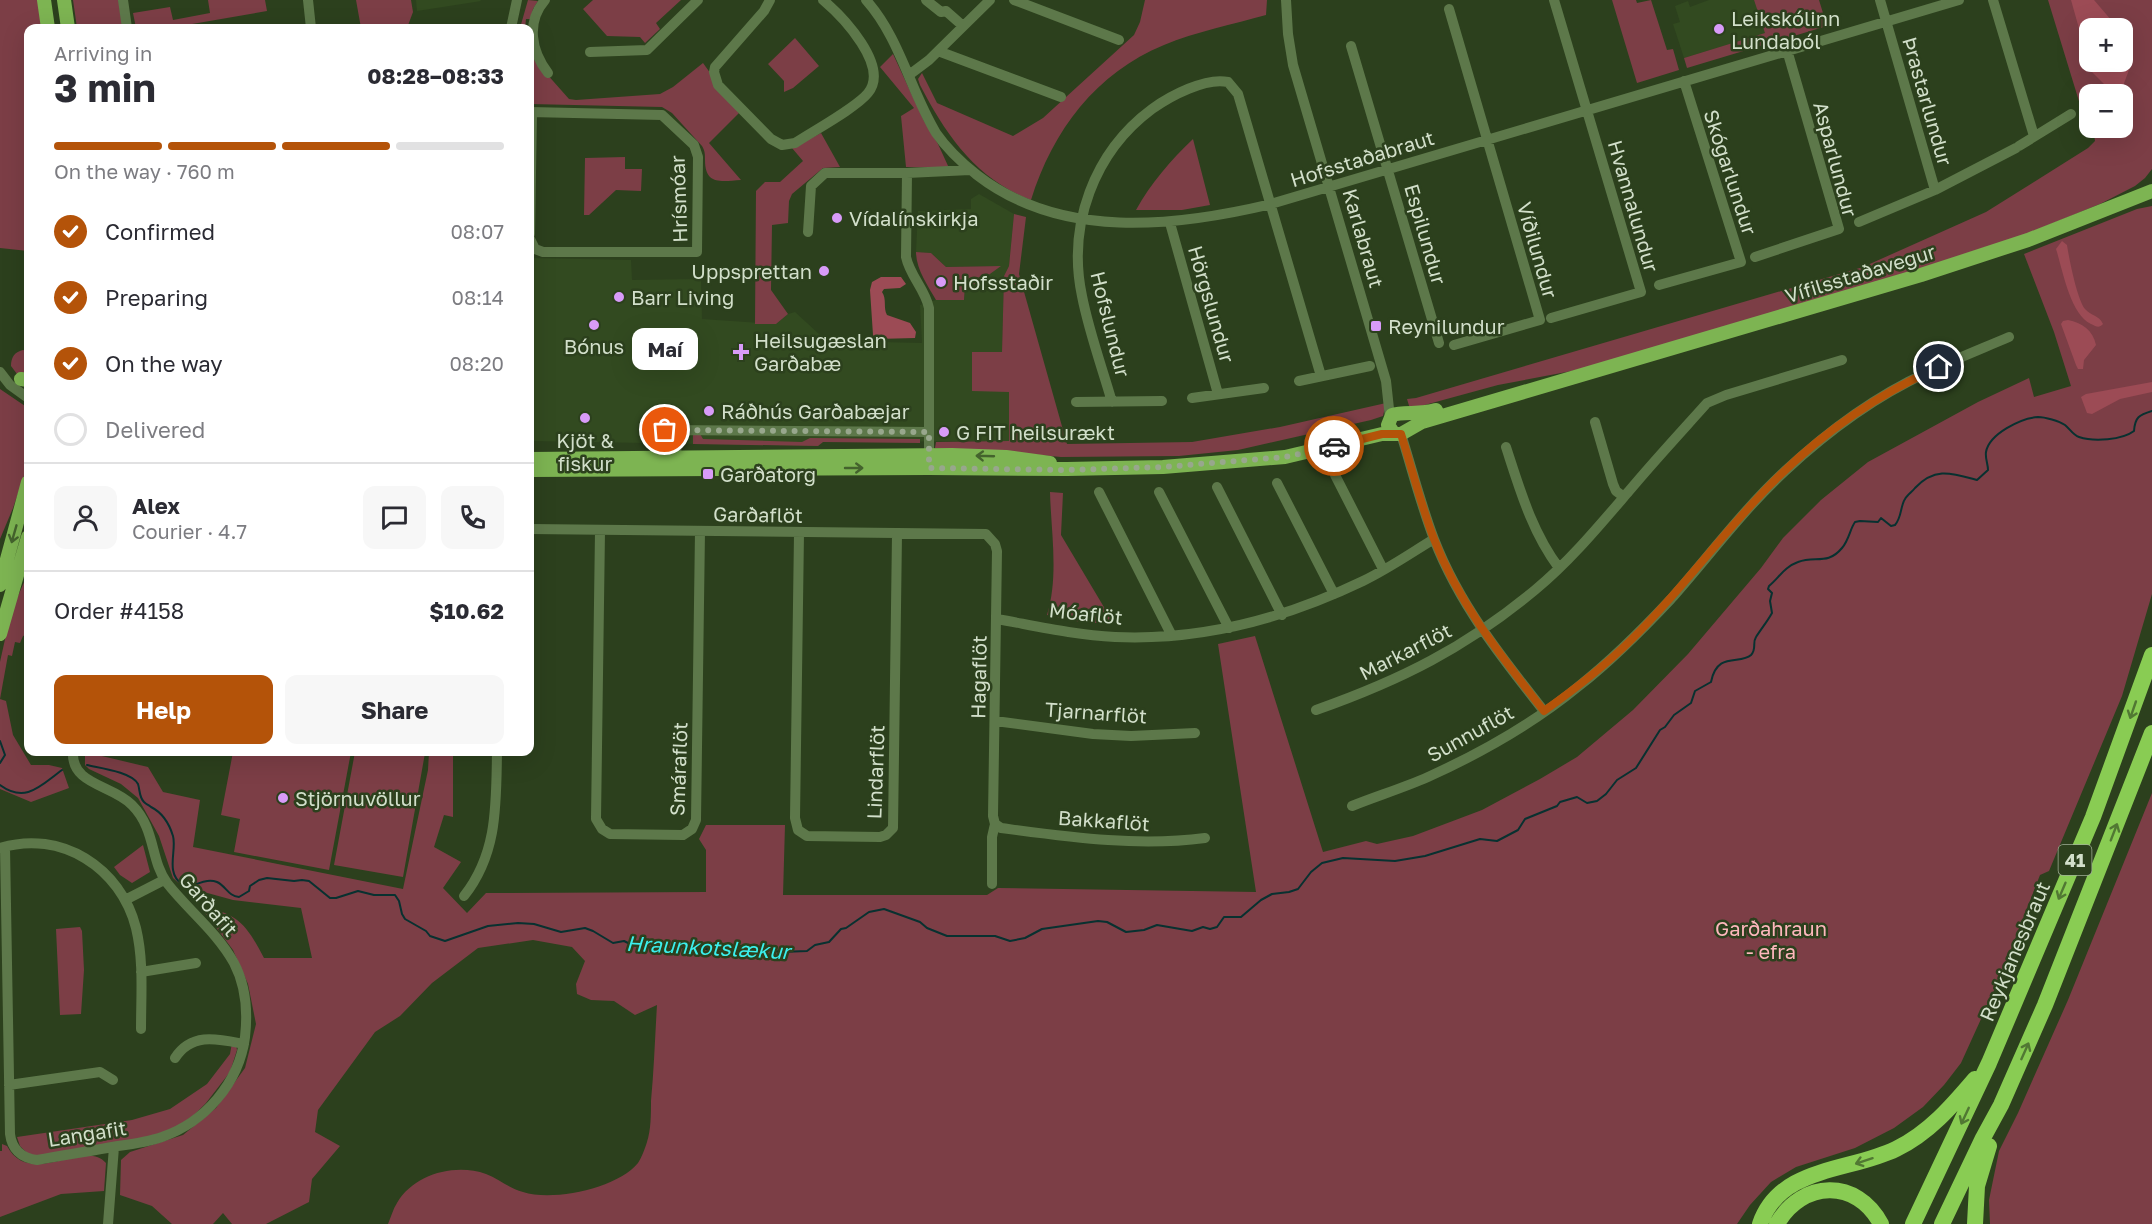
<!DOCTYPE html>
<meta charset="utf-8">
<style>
:root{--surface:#fff;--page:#f7f7f7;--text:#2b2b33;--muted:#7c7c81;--line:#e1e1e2;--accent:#b45309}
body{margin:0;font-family:"Golos Text",sans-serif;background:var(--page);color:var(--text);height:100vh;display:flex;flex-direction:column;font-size:22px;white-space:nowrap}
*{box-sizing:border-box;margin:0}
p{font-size:20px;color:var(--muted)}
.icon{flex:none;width:33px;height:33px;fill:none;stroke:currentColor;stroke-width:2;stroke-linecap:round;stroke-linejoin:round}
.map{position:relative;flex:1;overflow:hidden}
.drawer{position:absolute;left:24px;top:24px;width:510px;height:732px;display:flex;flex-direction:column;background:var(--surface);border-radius:12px;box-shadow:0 6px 24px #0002}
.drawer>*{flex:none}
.controls{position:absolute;left:2079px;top:18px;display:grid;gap:12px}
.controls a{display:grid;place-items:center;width:54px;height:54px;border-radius:12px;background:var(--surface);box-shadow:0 6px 24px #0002;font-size:30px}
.pin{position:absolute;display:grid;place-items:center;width:51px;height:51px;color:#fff;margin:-26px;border:3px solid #fff;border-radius:50%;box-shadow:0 2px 6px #0007}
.courier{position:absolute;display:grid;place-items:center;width:60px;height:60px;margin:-30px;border:4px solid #b45309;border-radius:50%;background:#fff;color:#222;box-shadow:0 2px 8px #0007}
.bubble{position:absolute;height:42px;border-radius:12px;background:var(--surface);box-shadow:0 6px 24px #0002;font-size:20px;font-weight:700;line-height:42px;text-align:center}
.headline em{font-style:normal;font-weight:700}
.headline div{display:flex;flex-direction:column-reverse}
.headline{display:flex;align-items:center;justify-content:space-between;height:102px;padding:0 30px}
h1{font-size:39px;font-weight:700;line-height:45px}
.bar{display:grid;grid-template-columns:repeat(4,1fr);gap:9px 6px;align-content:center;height:72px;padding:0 30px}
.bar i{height:8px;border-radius:4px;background:var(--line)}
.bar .current{background:var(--accent)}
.bar p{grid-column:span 4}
.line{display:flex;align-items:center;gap:15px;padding:0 30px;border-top:2px solid var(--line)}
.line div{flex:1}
.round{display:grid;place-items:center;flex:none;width:63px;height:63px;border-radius:12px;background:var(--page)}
ol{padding:0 30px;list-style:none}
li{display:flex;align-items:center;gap:18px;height:66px}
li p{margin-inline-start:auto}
li .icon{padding:6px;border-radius:50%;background:var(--accent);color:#fff;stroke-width:4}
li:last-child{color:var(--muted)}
li i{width:33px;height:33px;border:3px solid var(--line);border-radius:50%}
.button{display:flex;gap:12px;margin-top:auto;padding:12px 30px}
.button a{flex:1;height:69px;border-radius:12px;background:var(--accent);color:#fff;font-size:24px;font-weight:700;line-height:69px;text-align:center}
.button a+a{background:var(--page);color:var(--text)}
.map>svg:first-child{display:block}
</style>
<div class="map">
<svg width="2152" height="1224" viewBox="0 0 2152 1224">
<rect width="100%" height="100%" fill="#2c401d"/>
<path fill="#324a20" d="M416 0H480L481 1 417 11Z
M1709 0H1754L1766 33 1684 58 1673 24 1680 22 1675 6 1688 1 1690 7Z
M979 194 1014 214 1009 266 1004 276 1002 352 972 353V391H1009V441L823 442 818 446 530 441V258L631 260 632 280 701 279 702 319 776 324 788 314 795 312 819 334 834 341 922 343 920 305 936 300H964L965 285 1000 266 946 267 931 253 916 252 918 211 971 209V199Z"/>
<path fill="#7c3e46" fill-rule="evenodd" d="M0 0H38L42 28H28V251L0 248Z
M73 0H121L125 28H77Z
M208 0H265L267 11 169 28H136L133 13 170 7 173 20 210 13Z
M356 0H411L413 12 407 28H361Z
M528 0 538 1 533 9 531 19H526L525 28H520Z
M593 0H681L656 23 660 29 645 43 640 37 607 36 583 9Z
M1145 0H1267L1266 15C1234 24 1195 32 1164 45 1096 73 1053 130 1031 200 976 179 946 135 920 85L918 79 922 73 937 103 1013 136 1043 118 1134 35 1140 22Z
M1612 0H1636L1637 3 1651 0 1667 50 1673 49 1679 70 1637 83Z
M1754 0H1819L1827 26 1687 68 1684 58 1765 33Z
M2048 0H2152V169L2145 178 2135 186 2100 204 2029 233 1855 290 1577 370 1498 385 1410 409 1407 399 1416 398 1863 267 1986 212 2088 148 2095 141 2093 128H2122V94H2090L2089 117 2082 111ZM2090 28H2122V62H2090Z
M795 38 819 66 793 88 784 92V81L768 64Z
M893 54 924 121 938 144 949 168 906 167 901 116 914 108 880 67Z
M530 55 569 99 576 100 660 94 673 87 703 63 739 113 709 143 741 180C722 181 705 186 705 160 705 154 705 151 702 146L672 113 662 107 530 104Z
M821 133 840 167 823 168 792 194 789 201 788 223 772 225 771 290 788 314 776 324H755L756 191 765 182H780L803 161 792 148Z
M1193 139 1210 205 1182 210H1136C1151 183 1170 161 1193 139Z
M625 157V169H642L641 191 616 190 589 215H584L585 158Z
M2152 206V594L2122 696 2049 871 2040 875 2001 975 1961 1063 1944 1085 1923 1107 1894 1128 1855 1148 1796 1167 1771 1182 1750 1205 1737 1224H388C391 1217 393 1209 397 1203 414 1174 455 1163 486 1174 499 1179 508 1188 523 1192 553 1202 618 1188 638 1163 642 1157 645 1148 647 1142 651 1130 651 1114 651 1101 654 1069 655 1037 657 1005L635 1015 614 1001 591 1000 577 994 576 984 585 961 572 947 533 940 478 948 432 983 400 1016 375 1032 318 1110 315 1132 340 1146 312 1179 309 1202 266 1224H232L223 1213 213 1224H172L152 1206 120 1195 121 1160 130 1152 183 1135 216 1108 245 1068 256 1024 248 984 233 950 200 906C239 914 246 924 264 958H312L301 908 233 900 182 886 173 878 159 836 138 798 121 784 89 769 85 765V752L148 767 163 792 200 800 193 847 403 889 428 770 429 752H453V817L444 815 434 847 461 862 443 888 467 913 486 893 706 892V850L699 839 706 825H785L783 895H987L998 888 1256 892 1218 644 1255 636 1323 852 1366 841 1377 844 1413 836 1482 810 1540 779 1577 757 1633 710 1688 654 1761 568 1783 538 1821 500 1868 462 1978 402 2029 378 2034 397 2071 386 2054 332 2024 254 2137 209Z
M1014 214 1026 217 1019 274 1067 444 1192 442 1280 427 1386 403 1383 416 1371 420 1238 450 1179 456 1061 457 989 450 935 448 936 442 1009 441V392L972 391V352H1002L1004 276 1009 266Z
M916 252 931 253 946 267 1001 266 976 284 965 285 964 300H936C928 286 916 269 916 252Z
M23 350 28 351V377L17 374 11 366C11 358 14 352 23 350Z
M0 389 28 408V464L13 508 0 539Z
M699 432 703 439 802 442 810 438 920 439V443L823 442 818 446 693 444V433Z
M1050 492 1063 493 1061 535 1114 624 1081 622 1047 615C1059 576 1051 532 1050 492Z
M28 573V634L23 636 20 643 15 642 12 656 8 655 0 699 6 701 13 735 31 765H49L62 768 69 788 31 802 0 789V662L11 612Z
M233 752H351L329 870 234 852 240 819 221 815Z
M355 752 425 753 403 877 334 865Z
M2152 793V1224H1990L1989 1200 1999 1151 2018 1113 2068 1000Z
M143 845 150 872 132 883 120 875 114 867Z
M80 927 82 931 84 970 81 1014 60 1015 56 929Z
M232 1043 236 1045 237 1050 230 1072 206 1103 194 1115 174 1129 144 1138 31 1157 20 1146 17 1137 132 1120 170 1109 207 1084 230 1054Z
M2 1144 7 1146C30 1189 84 1138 106 1163L104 1191 61 1194 0 1217V1151H2Z"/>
<path fill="#9c4b55" d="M2071 0H2094L2118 28H2090V62H2122L2123 33C2140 53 2128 70 2121 92H2112L2091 71Z
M2062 241 2067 245C2069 258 2077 299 2085 309 2091 316 2099 315 2103 324 2099 328 2097 327 2091 324 2070 314 2063 271 2056 249Z
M881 277H901L906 284 900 288 884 289 882 292C887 299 883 308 887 315L910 323 916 332 915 338 877 339 873 335 870 290 872 282Z
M2068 320C2082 323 2093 330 2096 345L2084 360 2083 369H2078L2076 365 2061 324 2063 321Z
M2152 382V392L2120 399 2092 414 2087 413 2081 397 2086 394Z"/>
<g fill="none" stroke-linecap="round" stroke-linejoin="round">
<path stroke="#083130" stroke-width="2" d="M0 741 5 755 0 763
M87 765C100 768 132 772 138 784 140 790 139 797 144 802 147 805 147 804 151 807 163 813 169 823 173 836 177 850 165 873 182 884 193 890 203 877 217 882 226 886 228 896 239 897L249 891 250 886 259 880 267 878 294 881 302 880 309 881 330 898H336L358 891 374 895H395L399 901 402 914 405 919 426 931 430 936 445 941 488 926 518 923 534 924 561 932 585 928 593 931 613 943 624 941 630 944 665 950 683 947 717 950 724 947 743 946 752 951 764 949 781 952 807 951 815 945 829 942 841 929 846 928 869 912 884 909 920 922 927 928 947 936H995L1010 941 1025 938 1042 929 1098 921 1107 922 1126 932 1144 930 1157 925 1192 931 1203 927 1210 929 1217 927 1224 917H1241L1261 900 1272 894 1289 892 1298 889 1311 872 1322 863 1343 858 1395 861 1425 856 1480 839 1497 841 1518 830 1525 819 1557 806 1560 802 1577 797 1587 803 1597 801 1606 794 1617 780 1636 768 1660 730 1665 727 1674 715 1691 703 1695 691 1711 682C1717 651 1740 665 1751 655 1757 649 1752 643 1756 637 1761 629 1767 622 1772 613L1770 601 1772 593 1768 589 1769 586C1779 578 1784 567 1798 562 1815 555 1827 566 1842 548 1849 540 1850 529 1855 522L1860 521 1878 522 1881 518 1891 526 1895 525C1902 517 1900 507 1905 499 1907 495 1912 492 1915 488 1935 467 1951 473 1977 480L1988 470C1988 464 1985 458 1986 452 1989 434 2021 418 2038 417 2045 417 2059 421 2065 425 2070 429 2073 435 2079 437 2094 442 2122 440 2134 431 2135 417 2139 415 2152 411
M0 785C26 804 41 785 62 770"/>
<path stroke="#5d784a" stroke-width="10" d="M123 0 127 28
M308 0 311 28
M545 0C526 22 531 51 548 73
M770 0 764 11 715 67 714 72 718 85 771 139 782 145 795 143C813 131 856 108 868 93 890 66 843 17 823 0
M866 0C900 38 910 90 936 133 947 149 962 163 977 175 1061 240 1174 227 1271 204L1959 0
M926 0 941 12 946 11 963 26
M1014 0 1119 40
M1286 0 1288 34 1293 65 1386 381 1390 418
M1880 0 1935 190
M1993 0 2034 136
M1449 9 1540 320 1454 345
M511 28 517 0
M1351 46 1439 343
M938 51 1061 97
M590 52 647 50 698 0
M909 75 929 60 990 0
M530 112 662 115 694 145 698 157 697 252H543L535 249 530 239
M2019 146 2071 114
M907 173 906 257C910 276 925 289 929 308V461
M1859 222 1935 190 2016 148
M1170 223 1218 394
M808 232 811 186 825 173H907L970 170
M530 234 532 112
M1755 257 1839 229 1787 50
M1659 285 1741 262 1684 81
M1551 318 1641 292 1554 0
M0 372 10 385 28 398
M1299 381 1370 366
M1192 398 1264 388
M1076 402 1162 401
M1112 402C1102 367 1089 332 1082 296 1067 225 1094 152 1152 109 1170 96 1206 77 1228 82L1238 94 1321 376
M1595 422 1613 484 1616 491 1624 497
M1401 434C1412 469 1421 505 1434 539 1459 604 1502 658 1544 711
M1506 447C1520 490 1532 532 1559 568
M664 463 665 430 929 432
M676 463 677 430
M1335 475 1383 569
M1277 483 1334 594
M1217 487 1282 615
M1099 492 1172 636
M1159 492 1229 628
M530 529 986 534 995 544 997 551 993 816 995 824 1001 828C1069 837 1137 847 1205 838
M600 531 596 819 602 829 610 834 683 835 692 829 696 820 700 531
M799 533 795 818 798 830 807 836 880 837 886 835 893 828 897 534
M997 619C1036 626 1075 635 1115 637 1202 641 1286 618 1363 581 1388 569 1411 553 1434 539
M1316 710C1401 680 1465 648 1535 590 1570 561 1599 526 1629 491 1654 461 1681 432 1707 403L1726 395 1842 360
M995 721 1093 734 1131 736 1195 733
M1352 806C1377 796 1403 788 1428 777 1481 753 1534 723 1579 686 1612 660 1642 630 1671 599 1709 556 1743 510 1785 471 1827 432 1874 397 1926 373 1953 360 1981 349 2009 337
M5 847 10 1134C12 1150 22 1158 37 1160 64 1155 91 1151 118 1146 133 1144 148 1142 162 1137 205 1122 239 1083 245 1037 248 1011 246 986 234 963 217 932 188 910 167 883 150 860 156 829 132 805 113 785 71 785 73 752
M0 848C61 829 121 868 136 928 144 961 141 996 141 1029
M992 884V837L995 824
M464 896C498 853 496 804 497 752
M125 900 164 880
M141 972 196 963
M175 1058C192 1032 218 1039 244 1044
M9 1085 100 1072 113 1080
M108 1224 114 1147"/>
<path stroke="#7db452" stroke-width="14" d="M44 0 48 28
M64 0 68 28
M21 379 28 380
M1394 434 1388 425 1392 415C1403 411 1421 415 1436 410
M530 459 952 455 1006 457 1050 463
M530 470 929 468 1067 469 1163 467 1285 457 1382 434H1401L1422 422 1921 275 2028 240 2152 191
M0 585 28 482
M0 634 28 537"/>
<path stroke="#89cc53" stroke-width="16" d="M1760 1224C1780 1166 1849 1172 1896 1149 1929 1133 1952 1106 1975 1079
M1777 1224C1802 1180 1857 1178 1881 1224
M1913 1224 1989 1063 2093 817 2152 655
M1942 1224 1983 1138 2001 1105 2045 1005 2152 733
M1975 1224 1977 1186 1989 1146"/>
</g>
<defs><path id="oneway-shaft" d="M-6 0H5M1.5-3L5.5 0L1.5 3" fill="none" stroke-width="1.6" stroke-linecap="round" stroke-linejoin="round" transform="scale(1.5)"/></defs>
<g stroke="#44632d">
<use href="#oneway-shaft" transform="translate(985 456) rotate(-178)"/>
<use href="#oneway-shaft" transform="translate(854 468)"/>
<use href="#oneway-shaft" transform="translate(14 534) rotate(106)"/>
</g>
<g stroke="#517833">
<use href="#oneway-shaft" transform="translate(2133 710) rotate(109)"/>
<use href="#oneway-shaft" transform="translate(2114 832) rotate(-69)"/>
<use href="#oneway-shaft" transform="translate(2062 891) rotate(113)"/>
<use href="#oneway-shaft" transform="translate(2025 1051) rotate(-66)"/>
<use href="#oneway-shaft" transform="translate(1965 1116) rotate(115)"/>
<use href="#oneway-shaft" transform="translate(1864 1161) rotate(162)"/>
</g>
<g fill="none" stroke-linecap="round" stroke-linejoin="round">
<path stroke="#98a78d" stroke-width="6" stroke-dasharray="0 10.8" d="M665 430 929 432V468L1067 470 1163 467 1285 457 1334 446"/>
<path stroke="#b45309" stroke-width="8" d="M1334 446 1382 434H1401C1412 469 1421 505 1434 539 1459 604 1502 657 1544 711 1575 689 1605 666 1632 639 1681 591 1721 535 1769 486 1817 437 1876 395 1939 367"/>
</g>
<g fill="#d89bf8" stroke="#2c401d" stroke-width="2">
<circle cx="1719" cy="29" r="6"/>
<circle cx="837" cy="218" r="6"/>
<circle cx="824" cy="271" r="6"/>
<circle cx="941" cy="282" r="6"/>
<circle cx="619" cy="297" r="6"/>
<circle cx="594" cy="325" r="6"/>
<rect x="1370" y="320" width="12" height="12" rx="3"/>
<path d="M738 343h6v6h6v6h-6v6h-6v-6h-6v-6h6z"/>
<circle cx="709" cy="411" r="6"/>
<circle cx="585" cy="418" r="6"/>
<circle cx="944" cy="432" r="6"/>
<rect x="702" y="468" width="12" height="12" rx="3"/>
<circle cx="283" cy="798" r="6"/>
</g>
<g text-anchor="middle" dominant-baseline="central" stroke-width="5" stroke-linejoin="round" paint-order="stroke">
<rect fill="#2c401d" stroke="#a0af96" stroke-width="1.5" x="2058.5" y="845" width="33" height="30" rx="4.5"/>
<g font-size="18" font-weight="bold" fill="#d2dfca">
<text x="2075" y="860">41</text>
</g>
<g font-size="20" fill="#d2dfca" stroke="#2c401d" text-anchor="start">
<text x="1731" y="18">Leikskólinn<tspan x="1731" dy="23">Lundaból</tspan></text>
<text x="849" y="218">Vídalínskirkja</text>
<text x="812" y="271" text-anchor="end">Uppsprettan</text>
<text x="953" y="282">Hofsstaðir</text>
<text x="631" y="297">Barr Living</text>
<text x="1388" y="326">Reynilundur</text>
<text x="754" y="340">Heilsugæslan<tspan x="754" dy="23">Garðabæ</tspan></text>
<text x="594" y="346" text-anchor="middle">Bónus</text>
<text x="721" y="411">Ráðhús Garðabæjar</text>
<text x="956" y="432">G FIT heilsurækt</text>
<text x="585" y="440" text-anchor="middle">Kjöt &amp;<tspan x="585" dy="23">fiskur</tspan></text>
<text x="720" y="474">Garðatorg</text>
<text x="295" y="798">Stjörnuvöllur</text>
</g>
<g font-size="20" fill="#d2dfca" stroke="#2c401d">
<text transform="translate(1928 101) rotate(74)">Þrastarlundur</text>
<text transform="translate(1362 158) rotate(-17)">Hofsstaðabraut</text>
<text transform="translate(1836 159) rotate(75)">Asparlundur</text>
<text transform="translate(1731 172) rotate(72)">Skógarlundur</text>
<text transform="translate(678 199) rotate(-92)">Hrísmóar</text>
<text transform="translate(1634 206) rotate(74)">Hvannalundur</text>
<text transform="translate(1426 234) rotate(74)">Espilundur</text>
<text transform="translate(1364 238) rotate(74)">Karlabraut</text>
<text transform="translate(1538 250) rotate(74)">Víðilundur</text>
<text transform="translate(1860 273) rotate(-17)">Vífilsstaðavegur</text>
<text transform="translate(1212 304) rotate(74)">Hörgslundur</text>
<text transform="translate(1111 324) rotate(76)">Hofslundur</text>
<text transform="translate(758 514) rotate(1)">Garðaflöt</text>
<text transform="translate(1086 613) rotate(6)">Móaflöt</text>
<text transform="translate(1405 651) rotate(-27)">Markarflöt</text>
<text transform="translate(978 677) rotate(-89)">Hagaflöt</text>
<text transform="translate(1096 712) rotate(4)">Tjarnarflöt</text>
<text transform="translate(1470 733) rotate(-29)">Sunnuflöt</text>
<text transform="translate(678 769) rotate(-88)">Smáraflöt</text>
<text transform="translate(875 772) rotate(-88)">Lindarflöt</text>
<text transform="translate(1104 820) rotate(4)">Bakkaflöt</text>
<text transform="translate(209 904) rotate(49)">Garðafit</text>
<text transform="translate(2014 951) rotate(-67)">Reykjanesbraut</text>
<text transform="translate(87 1133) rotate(-9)">Langafit</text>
</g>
<g font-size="20" fill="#feb7bd" stroke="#2c401d">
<text x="1771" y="928">Garðahraun<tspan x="1771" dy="23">- efra</tspan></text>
</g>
<g font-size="21" font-style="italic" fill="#3bf0ed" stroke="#2c401d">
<text transform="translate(708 947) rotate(3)">Hraunkotslækur</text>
</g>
</g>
</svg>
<div class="controls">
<a>+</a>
<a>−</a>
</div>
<div class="pin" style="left:665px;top:430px;background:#ea580c"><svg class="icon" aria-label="bag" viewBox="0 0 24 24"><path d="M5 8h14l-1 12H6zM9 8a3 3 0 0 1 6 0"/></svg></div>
<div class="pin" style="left:1939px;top:367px;background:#1f2937"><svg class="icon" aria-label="home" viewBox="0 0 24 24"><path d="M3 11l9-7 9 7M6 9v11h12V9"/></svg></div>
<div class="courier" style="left:1334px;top:446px"><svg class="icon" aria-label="car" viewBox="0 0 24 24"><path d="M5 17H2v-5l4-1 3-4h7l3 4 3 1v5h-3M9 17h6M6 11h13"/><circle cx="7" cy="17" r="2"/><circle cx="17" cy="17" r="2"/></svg></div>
<div class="bubble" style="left:632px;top:328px;width:66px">Maí</div>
<section class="drawer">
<div class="headline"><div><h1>3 min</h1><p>Arriving in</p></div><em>08:28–08:33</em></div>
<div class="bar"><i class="current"></i><i class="current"></i><i class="current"></i><i></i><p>On the way · 760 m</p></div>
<ol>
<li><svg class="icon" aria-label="check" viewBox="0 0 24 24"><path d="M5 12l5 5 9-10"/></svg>Confirmed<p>08:07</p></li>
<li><svg class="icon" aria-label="check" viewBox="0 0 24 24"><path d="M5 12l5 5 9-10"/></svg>Preparing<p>08:14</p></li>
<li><svg class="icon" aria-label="check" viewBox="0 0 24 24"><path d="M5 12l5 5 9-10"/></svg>On the way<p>08:20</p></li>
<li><i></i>Delivered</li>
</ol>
<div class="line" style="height:108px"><a class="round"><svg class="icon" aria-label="person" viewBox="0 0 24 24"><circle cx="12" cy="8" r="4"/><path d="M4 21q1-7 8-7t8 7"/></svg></a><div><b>Alex</b><p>Courier · 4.7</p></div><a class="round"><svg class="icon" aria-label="chat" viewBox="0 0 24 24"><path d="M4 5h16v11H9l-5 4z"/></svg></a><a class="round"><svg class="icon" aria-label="phone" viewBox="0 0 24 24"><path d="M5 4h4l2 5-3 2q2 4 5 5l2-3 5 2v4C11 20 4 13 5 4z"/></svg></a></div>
<div class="line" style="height:78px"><div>Order #4158</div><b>$10.62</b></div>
<div class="button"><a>Help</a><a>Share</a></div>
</section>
</div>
